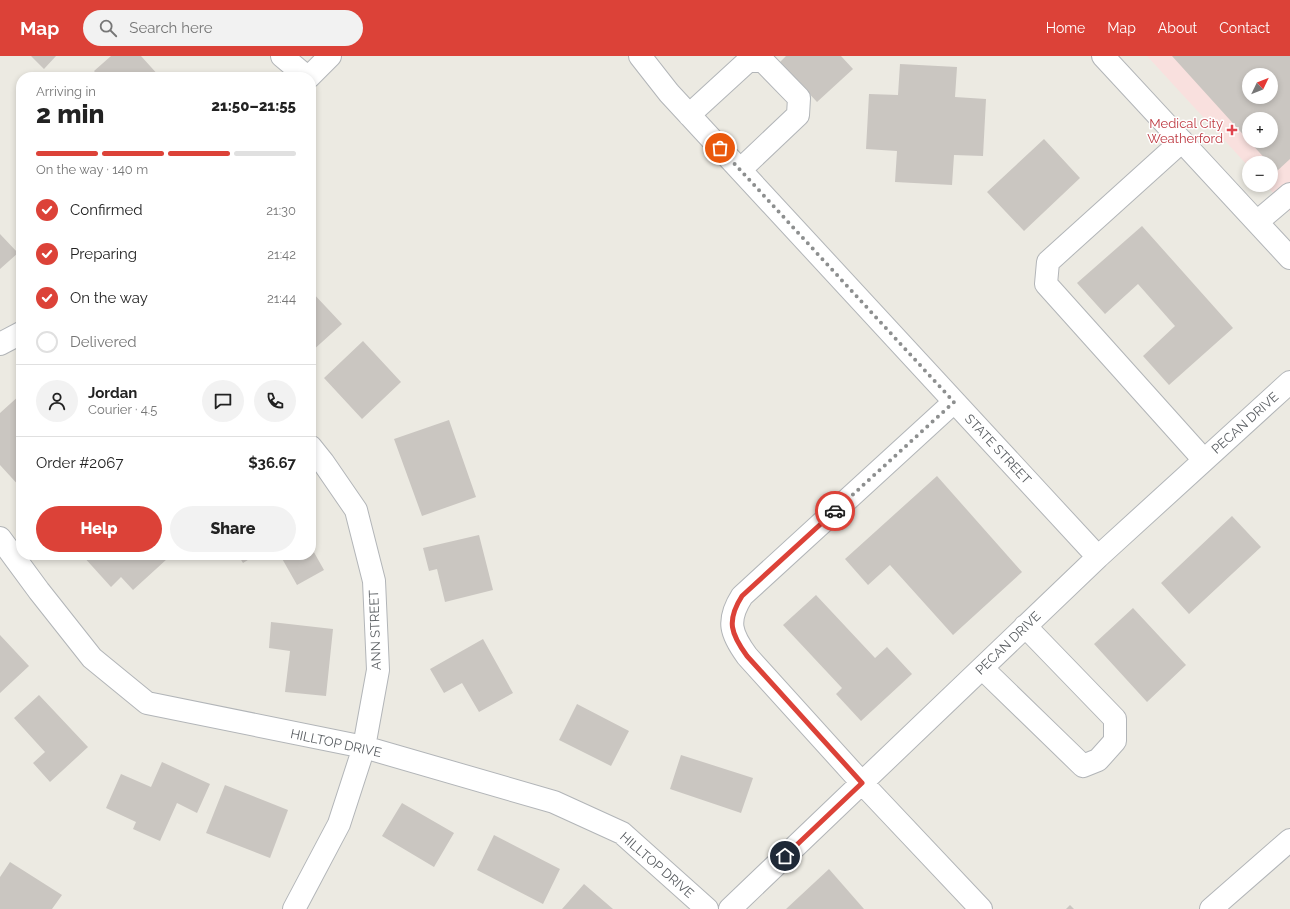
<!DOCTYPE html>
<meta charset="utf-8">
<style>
:root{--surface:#fff;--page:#f2f2f2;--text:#222;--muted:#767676;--line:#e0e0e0;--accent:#dc4238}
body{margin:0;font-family:Raleway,sans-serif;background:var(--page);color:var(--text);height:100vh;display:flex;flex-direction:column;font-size:15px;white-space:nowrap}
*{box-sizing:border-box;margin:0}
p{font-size:13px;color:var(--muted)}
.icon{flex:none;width:22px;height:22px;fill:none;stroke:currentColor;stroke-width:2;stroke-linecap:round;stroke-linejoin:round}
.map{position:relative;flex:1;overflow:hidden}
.sheet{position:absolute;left:16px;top:16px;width:300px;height:488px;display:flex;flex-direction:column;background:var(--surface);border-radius:16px;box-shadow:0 2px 6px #0003}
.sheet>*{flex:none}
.needle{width:26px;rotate:47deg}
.controls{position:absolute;left:1242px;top:12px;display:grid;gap:8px}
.controls a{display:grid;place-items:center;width:36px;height:36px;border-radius:50%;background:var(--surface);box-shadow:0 2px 6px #0003;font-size:20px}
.pin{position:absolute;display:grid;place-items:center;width:34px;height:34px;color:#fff;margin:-17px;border:2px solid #fff;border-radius:50%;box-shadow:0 1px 4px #0007}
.courier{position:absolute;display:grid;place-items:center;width:40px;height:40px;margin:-20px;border:3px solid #dc4238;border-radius:50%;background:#fff;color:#222;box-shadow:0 1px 5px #0007}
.summary em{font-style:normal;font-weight:800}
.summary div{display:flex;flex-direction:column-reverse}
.summary{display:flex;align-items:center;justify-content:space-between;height:68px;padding:0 20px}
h1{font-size:26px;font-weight:800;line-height:30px}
.bar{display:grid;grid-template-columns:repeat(4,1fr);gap:6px 4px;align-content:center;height:48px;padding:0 20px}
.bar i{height:5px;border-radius:3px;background:var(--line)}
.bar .selected{background:var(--accent)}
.bar p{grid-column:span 4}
.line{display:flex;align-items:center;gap:10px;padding:0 20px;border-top:1px solid var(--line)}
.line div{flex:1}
.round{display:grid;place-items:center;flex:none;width:42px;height:42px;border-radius:21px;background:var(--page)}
ol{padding:0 20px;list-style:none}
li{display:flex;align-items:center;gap:12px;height:44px}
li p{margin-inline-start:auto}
li .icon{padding:4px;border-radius:50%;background:var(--accent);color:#fff;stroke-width:4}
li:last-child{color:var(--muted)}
li i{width:22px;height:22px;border:2px solid var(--line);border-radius:50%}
.action{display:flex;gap:8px;margin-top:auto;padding:8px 20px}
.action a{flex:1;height:46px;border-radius:24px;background:var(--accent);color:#fff;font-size:16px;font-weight:800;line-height:46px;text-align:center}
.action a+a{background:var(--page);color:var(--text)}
header{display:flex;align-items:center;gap:24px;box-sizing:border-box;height:56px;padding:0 20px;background:var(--accent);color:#fff}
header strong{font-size:19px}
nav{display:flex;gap:22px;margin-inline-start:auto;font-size:14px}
.search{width:280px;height:36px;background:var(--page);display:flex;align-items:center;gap:10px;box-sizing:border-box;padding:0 14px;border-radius:22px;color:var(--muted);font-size:15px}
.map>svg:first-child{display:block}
</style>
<header>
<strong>Map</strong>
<div class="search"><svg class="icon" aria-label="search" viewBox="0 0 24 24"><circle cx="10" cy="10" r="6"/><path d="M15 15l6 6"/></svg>Search here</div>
<nav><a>Home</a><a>Map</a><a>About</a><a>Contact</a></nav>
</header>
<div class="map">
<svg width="1290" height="853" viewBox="0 0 1290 853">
<rect width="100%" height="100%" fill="#eceae2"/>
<path fill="#f9e0de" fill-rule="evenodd" d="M1147 0H1290V156L1266 129H1271V107H1249V111ZM1249 19H1271V41H1249ZM1249 63H1271V85H1249Z"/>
<path fill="#cac6c1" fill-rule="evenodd" d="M31 0H56L44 13Z
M111 0H141L160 21H99L94 15Z
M786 0H841L853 13 817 46 780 6Z
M1172 0H1290V103L1277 115 1271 109V107H1269L1249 85H1271V63H1249V85ZM1249 19H1271V41H1249Z
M900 8 957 11 955 41 986 43 983 100 954 99 952 129 895 126 897 95 866 93 869 38 898 39Z
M1044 83 1080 122 1024 175 987 136Z
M1142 170 1233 272 1169 329 1143 300 1175 270 1138 228 1105 258 1077 227Z
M0 178 18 197 0 213Z
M311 235 342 268 311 296Z
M363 285 401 326 362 363 324 322Z
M21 338V432L0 409V357Z
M449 364 476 441 422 460 394 383Z
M937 420 1022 516 953 579 890 509 868 529 845 503Z
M1232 460 1261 491 1189 558 1161 527Z
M479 479 493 534 445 546 437 513 429 515 423 492Z
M311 491 324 514 297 529 280 499H311Z
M82 499H163L167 503 133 534 121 521 111 531Z
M238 499H256L243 507Z
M816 539 875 602 887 591 912 618 861 665 836 638 842 632 783 569Z
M1133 552 1186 609 1147 646 1094 588Z
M271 566 333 573 326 640 285 636 290 595 269 592Z
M0 579 29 610 0 637Z
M483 583 513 637 479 656 462 627 444 637 430 613Z
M39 639 88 691 50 726 33 707 45 696 14 662Z
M577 648 629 675 611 710 559 684Z
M681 699 753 722 741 757 670 733Z
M162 706 210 728 197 757 177 747 160 785 133 773 136 766 106 752 121 718 151 731Z
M225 729 288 754 270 802 206 777Z
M402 747 454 777 434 811 382 780Z
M494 779 560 813 543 848 477 814Z
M10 806 62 839 52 853H0V821Z
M829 813 864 853H786Z
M584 828 613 853H562Z
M1070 849 1074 853H1066Z"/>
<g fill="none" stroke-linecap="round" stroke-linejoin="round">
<defs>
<path id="minor" d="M282 0 307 21
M640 0 669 37 1098 501
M1103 0 1290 202
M309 21 330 0
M689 59 748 5H763L799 42 798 59 740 114
M1182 85 1048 206 1046 228 1204 404
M1257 166 1290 138
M0 288 21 277
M954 346 742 540C726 565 731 578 747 600L862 727 981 853
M0 482 39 535 92 602 147 647 364 691 554 746 622 777 707 853
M982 612 1083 710 1098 704 1115 685V663L1025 570
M294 853 339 768 364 691 378 614 374 525 356 454 323 406 311 391
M730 853 1098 501 1290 326
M1211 853 1290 784"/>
</defs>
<use href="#minor" stroke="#b2b5b8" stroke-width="24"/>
<use href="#minor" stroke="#fff" stroke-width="22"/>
</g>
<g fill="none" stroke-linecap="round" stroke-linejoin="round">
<path stroke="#8d8f8f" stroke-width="4" stroke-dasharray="0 7.2" d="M720 92 954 346 835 455"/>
<path stroke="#dc4238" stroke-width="5" d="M785 800 862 727 747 600C731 578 726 565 742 540L835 455"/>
</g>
<path fill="#e0444e" stroke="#fff" stroke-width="1.5" d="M1230 68h4v4h4v4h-4v4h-4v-4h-4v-4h4z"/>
<g text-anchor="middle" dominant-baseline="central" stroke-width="3" stroke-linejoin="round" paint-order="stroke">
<g font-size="13" fill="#be3a42" stroke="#fff" text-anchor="end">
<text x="1223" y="67">Medical City<tspan x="1223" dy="15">Weatherford</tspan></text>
</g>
<g font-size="13" fill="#5a5e62" stroke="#fff">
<text transform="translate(1245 367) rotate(-42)">PECAN DRIVE</text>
<text transform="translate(998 393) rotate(47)">STATE STREET</text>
<text transform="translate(375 574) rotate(-92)">ANN STREET</text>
<text transform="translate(1008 587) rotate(-44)">PECAN DRIVE</text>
<text transform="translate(336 687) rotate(12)">HILLTOP DRIVE</text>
<text transform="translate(657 809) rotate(41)">HILLTOP DRIVE</text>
</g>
</g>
</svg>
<div class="controls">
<a><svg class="needle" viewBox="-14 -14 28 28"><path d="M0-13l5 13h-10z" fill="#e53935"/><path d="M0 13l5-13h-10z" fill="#767676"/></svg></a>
<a>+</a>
<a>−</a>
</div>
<div class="pin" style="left:720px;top:92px;background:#ea580c"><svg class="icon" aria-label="bag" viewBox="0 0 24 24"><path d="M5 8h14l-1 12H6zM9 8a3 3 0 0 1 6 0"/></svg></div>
<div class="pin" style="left:785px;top:800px;background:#1f2937"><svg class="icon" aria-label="home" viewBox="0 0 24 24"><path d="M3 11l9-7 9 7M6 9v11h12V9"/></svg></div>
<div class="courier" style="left:835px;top:455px"><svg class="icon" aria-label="car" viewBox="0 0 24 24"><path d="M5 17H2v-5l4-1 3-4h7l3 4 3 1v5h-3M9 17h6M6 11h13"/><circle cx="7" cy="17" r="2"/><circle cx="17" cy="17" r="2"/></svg></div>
<section class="sheet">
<div class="summary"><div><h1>2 min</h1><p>Arriving in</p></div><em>21:50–21:55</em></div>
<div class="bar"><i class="selected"></i><i class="selected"></i><i class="selected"></i><i></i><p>On the way · 140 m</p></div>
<ol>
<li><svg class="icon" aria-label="check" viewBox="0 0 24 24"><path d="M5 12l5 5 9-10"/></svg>Confirmed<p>21:30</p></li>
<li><svg class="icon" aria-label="check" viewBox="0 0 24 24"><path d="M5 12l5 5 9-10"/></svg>Preparing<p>21:42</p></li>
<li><svg class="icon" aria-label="check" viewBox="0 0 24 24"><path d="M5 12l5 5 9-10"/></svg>On the way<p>21:44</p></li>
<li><i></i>Delivered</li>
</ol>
<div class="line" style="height:72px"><a class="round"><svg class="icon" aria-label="person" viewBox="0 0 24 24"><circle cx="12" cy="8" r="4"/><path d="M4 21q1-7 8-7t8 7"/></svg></a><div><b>Jordan</b><p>Courier · 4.5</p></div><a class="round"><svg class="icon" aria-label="chat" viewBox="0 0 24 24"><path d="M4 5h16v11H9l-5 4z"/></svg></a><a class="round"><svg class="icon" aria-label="phone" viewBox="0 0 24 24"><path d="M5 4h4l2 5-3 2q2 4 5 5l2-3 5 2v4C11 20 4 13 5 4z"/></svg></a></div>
<div class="line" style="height:52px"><div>Order #2067</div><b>$36.67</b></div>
<div class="action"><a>Help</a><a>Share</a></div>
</section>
</div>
